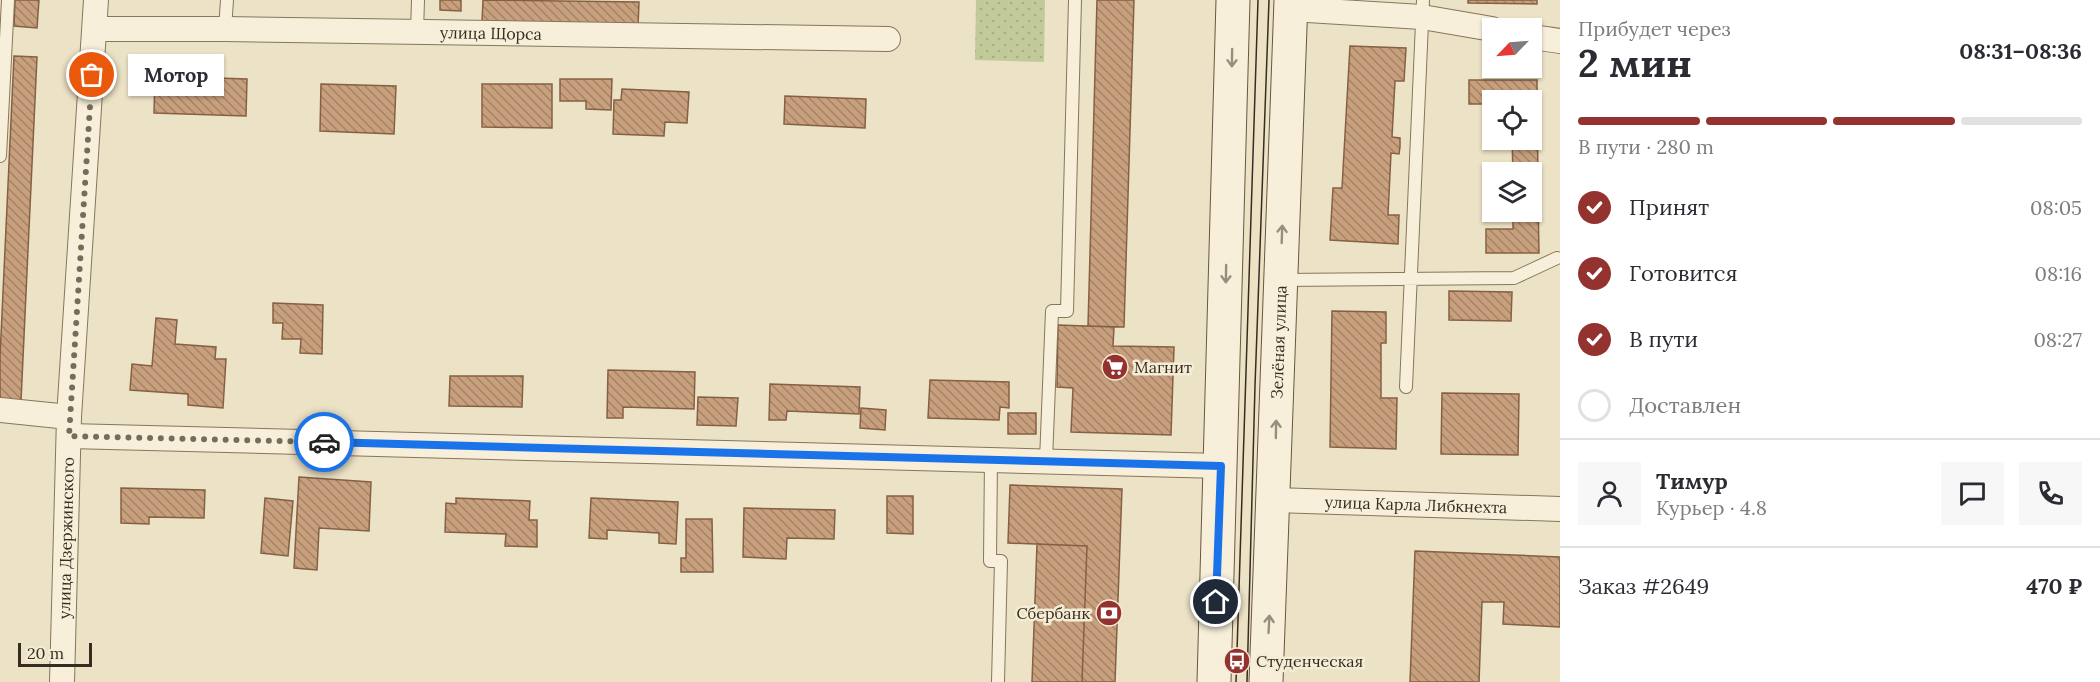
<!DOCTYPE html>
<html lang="ru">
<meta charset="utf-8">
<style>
:root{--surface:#fff;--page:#f7f7f7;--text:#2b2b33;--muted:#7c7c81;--line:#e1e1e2;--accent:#93322f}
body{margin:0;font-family:Lora,serif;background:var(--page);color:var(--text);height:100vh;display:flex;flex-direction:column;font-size:22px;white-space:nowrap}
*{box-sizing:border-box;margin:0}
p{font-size:20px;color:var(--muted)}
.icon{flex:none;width:33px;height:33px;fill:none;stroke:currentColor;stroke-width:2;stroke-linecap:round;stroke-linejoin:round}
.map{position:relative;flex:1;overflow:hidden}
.side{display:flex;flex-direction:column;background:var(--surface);width:540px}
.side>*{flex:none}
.needle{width:39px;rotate:245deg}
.controls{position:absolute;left:1482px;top:18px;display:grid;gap:12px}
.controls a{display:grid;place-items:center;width:60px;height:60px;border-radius:0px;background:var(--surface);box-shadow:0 2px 4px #0004;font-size:30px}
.scale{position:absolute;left:18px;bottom:15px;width:74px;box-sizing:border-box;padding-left:6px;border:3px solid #382c20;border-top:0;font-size:16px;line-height:21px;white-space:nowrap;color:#382c20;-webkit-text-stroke:4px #f4ecd5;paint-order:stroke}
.pin{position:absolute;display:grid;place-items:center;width:51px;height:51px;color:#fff;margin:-26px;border:3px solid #fff;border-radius:50%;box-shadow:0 2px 6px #0007}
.courier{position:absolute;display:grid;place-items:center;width:60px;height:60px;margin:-30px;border:4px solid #1a73e8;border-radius:50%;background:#fff;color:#222;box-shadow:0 2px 8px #0007}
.bubble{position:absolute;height:42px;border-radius:0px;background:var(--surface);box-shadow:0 2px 4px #0004;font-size:20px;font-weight:700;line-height:42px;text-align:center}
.overview em{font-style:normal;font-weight:700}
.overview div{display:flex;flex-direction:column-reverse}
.overview{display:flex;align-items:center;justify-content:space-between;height:102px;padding:0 18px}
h1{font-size:39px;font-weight:700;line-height:45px}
.bar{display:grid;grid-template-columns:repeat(4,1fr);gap:9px 6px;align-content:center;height:72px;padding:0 18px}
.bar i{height:8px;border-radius:4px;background:var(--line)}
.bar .selected{background:var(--accent)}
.bar p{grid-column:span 4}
.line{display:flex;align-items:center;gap:15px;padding:0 18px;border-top:2px solid var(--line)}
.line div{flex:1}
.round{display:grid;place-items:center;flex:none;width:63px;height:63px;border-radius:0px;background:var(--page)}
ol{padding:0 18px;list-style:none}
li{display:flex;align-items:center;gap:18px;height:66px}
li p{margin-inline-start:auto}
li .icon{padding:6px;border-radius:50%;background:var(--accent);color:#fff;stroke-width:4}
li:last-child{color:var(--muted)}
li i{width:33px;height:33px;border:3px solid var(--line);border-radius:50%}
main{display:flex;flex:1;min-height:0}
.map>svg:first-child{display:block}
</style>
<main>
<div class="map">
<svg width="1560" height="682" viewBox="0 0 1560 682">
<defs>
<pattern id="green-dots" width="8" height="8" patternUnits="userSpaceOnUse" patternTransform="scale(1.5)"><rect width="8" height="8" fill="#c3ca9a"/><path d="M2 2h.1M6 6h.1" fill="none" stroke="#a8ae84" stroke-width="1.8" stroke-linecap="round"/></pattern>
<pattern id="building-back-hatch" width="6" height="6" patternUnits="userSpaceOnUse" patternTransform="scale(1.5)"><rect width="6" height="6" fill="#c9a07e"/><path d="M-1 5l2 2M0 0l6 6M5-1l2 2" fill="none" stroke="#a48367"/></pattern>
</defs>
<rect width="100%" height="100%" fill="#ece2c6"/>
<path fill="url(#green-dots)" d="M976 0H1045L1044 62 975 60Z"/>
<path fill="url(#building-back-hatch)" stroke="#856043" stroke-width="1.5" d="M15 0H39L37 28 14 26Z
M440 0H461V11L440 10Z
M483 0 639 2 638 27 482 22Z
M1097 0H1134L1124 327 1088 326Z
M1468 0H1537V4L1468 3Z
M1350 46 1406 48 1404 81H1395L1392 137 1400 138V147L1399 154 1391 153 1388 215H1399L1398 244 1330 240 1333 188H1342Z
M14 56 37 57 21 401 0 400V357Z
M155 76 247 79 246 116 154 113Z
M560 79H612L611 110 586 109V101H560Z
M1469 80H1537L1538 184H1532V172H1513L1512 140H1532V100H1492V104H1469Z
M321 84 396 86 394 134 320 131Z
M482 84H552V128L482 127Z
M622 89 689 92 687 123 665 122 664 136 613 134 614 100H621Z
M785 96 866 99 865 128 784 124Z
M1532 198H1538L1539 253H1486V229H1513V212H1532Z
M1449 291 1512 292 1511 321 1449 320Z
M273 303 323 305 322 354 300 353 301 339H282L283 323H273Z
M1332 311 1386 312V343H1381V398H1397L1396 449 1330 447Z
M156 318 177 320 175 344 216 347 215 359H226L223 408 188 405V394L130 390 132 364 152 366Z
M1058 325 1114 327 1113 346 1174 347 1171 435 1071 432 1073 388 1057 387Z
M608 370 695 372 694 409 623 407V418H607Z
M450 376H523L522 407 449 406Z
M930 380 1009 382V408L1000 407 999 420 928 418Z
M770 384 860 387 859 414 787 411 786 420H769Z
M1442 393 1519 394 1518 455 1441 454Z
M698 397 738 398 736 426 697 425Z
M861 408 886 410 885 430 860 428Z
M1008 413H1036V434H1008Z
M299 477 371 482 369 531 319 528 317 570 294 568Z
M1010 485 1122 489 1115 682H1082L1087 546 1008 543Z
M121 488 205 490 204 518 149 517V524L121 523Z
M887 496H913V534L887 533Z
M265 498 293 501 288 556 261 553Z
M456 498 530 501 529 520H537V547L505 546 506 534 445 532 446 503 456 504Z
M591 498 678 502 676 544 659 543V533L607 530V539L589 538Z
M744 508 835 510 834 539 787 538 786 559 743 557Z
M686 519H712L713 572H681V558H686Z
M1037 544 1087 546 1082 682H1032Z
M1415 551 1560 557V627L1503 624 1504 602H1482L1479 682H1410Z"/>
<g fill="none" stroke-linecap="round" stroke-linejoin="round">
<defs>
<path id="lane" d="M225 29 227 0
M417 32 418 0
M0 156 8 0
M1281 280 1514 278 1557 258
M1406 387 1423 0
M991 459 990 561H1001L998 682
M1046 460 1052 311H1067L1075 0"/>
<g id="street">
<path d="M1291 9 1422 17 1492 29"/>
<path id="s1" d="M95 29H225L888 39"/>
<path d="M1532 37 1560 41"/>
<path d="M0 410 69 417"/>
<path d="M69 436 1221 466"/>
<path id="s2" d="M1274 500 1560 509"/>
<path id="s3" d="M62 682 69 417 96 0"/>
</g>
<g id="secondary">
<path d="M1214 682 1233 0"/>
<path id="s4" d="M1266 682 1291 0"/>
</g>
</defs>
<use href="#lane" stroke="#87755c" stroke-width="14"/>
<use href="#street" stroke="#87755c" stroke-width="26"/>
<use href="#secondary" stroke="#695640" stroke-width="35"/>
<use href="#lane" stroke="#f7efd9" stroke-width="12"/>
<use href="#street" stroke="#f7efd9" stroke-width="24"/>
<use href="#secondary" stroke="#f7efd9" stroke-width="33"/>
<path stroke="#382c20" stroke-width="1.5" d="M1236 682 1258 0
M1247 682 1255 386 1269 0"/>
</g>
<defs><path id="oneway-shaft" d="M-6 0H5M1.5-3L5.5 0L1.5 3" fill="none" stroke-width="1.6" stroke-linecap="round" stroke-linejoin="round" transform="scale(1.5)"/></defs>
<g stroke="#988e7c">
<use href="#oneway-shaft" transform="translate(1232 58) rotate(91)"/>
<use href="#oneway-shaft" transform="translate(1282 234) rotate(-88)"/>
<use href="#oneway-shaft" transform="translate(1226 274) rotate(91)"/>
<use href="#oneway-shaft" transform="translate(1276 429) rotate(-89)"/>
<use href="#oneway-shaft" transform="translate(1269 624) rotate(-87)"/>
</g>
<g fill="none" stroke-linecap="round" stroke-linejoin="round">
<path stroke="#776c5a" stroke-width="6" stroke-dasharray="0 10.8" d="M92 75 69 436 324 442"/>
<path stroke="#1a73e8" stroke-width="8" d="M324 442 1221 466 1216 602"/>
</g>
<defs>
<symbol id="supermarket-disc" viewBox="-11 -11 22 22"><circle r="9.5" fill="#93322f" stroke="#f4ecd5"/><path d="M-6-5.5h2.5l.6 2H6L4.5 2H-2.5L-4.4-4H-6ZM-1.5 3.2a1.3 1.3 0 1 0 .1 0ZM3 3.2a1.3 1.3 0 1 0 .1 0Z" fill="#fff"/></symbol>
<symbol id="bank-disc" viewBox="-11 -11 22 22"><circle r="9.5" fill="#93322f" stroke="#f4ecd5"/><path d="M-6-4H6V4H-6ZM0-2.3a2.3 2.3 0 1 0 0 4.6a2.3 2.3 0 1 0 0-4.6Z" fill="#fff"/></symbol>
<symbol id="bus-disc" viewBox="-11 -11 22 22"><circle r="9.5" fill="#93322f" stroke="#f4ecd5"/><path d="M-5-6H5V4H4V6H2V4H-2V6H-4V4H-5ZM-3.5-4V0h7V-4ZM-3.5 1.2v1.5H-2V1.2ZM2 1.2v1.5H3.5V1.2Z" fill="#fff"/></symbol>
</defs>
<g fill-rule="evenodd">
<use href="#supermarket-disc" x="1100" y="352" width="30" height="30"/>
<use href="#bank-disc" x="1094" y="598" width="30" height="30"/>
<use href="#bus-disc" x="1222" y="646" width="30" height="30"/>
</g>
<g text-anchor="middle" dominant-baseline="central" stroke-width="5" stroke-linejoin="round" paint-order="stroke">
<g font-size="16" fill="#382c20" stroke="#f4ecd5">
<text stroke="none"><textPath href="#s1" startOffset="396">улица Щорса</textPath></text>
<text stroke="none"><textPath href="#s4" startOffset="340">Зелёная улица</textPath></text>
<text stroke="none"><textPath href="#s2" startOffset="142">улица Карла Либкнехта</textPath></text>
<text stroke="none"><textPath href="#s3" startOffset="144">улица Дзержинского</textPath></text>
</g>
<g font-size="16" fill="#382c20" stroke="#f4ecd5" text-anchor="start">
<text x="1134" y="367">Магнит</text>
<text x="1090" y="613" text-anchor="end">Сбербанк</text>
<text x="1256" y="661">Студенческая</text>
</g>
</g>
</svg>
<div class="controls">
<a><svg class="needle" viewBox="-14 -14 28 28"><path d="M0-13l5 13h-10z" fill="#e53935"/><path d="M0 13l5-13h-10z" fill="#7c7c81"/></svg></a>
<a><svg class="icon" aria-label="locate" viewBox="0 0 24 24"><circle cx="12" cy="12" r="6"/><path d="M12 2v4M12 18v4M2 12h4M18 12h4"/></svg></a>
<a><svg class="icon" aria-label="layers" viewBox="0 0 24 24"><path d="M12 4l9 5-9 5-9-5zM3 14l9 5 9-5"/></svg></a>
</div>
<div class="scale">20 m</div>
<div class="pin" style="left:92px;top:75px;background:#ea580c"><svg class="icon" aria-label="bag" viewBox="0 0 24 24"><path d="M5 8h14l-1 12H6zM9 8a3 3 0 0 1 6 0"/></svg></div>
<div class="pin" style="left:1216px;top:602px;background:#1f2937"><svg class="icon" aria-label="home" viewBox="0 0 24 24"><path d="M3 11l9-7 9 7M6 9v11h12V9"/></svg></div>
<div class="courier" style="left:324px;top:442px"><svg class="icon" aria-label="car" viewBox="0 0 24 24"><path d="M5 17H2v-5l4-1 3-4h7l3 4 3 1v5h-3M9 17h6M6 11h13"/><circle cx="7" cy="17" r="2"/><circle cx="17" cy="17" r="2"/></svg></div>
<div class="bubble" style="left:128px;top:54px;width:96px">Мотор</div>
</div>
<section class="side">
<div class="overview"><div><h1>2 мин</h1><p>Прибудет через</p></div><em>08:31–08:36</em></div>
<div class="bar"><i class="selected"></i><i class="selected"></i><i class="selected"></i><i></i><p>В пути · 280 m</p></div>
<ol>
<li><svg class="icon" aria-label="check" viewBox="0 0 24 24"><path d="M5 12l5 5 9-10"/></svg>Принят<p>08:05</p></li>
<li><svg class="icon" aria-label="check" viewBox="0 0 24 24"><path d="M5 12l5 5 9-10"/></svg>Готовится<p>08:16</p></li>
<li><svg class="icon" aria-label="check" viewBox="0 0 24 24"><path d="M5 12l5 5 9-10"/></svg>В пути<p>08:27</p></li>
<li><i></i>Доставлен</li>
</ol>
<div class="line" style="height:108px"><a class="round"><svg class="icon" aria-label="person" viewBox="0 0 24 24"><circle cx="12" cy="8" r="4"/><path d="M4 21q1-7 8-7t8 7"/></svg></a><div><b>Тимур</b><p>Курьер · 4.8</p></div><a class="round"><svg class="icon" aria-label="chat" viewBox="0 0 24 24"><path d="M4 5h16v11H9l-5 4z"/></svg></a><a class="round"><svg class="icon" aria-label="phone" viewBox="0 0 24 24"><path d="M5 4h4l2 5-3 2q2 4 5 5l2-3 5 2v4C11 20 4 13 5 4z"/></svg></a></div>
<div class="line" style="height:78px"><div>Заказ #2649</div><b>470 ₽</b></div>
</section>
</main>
